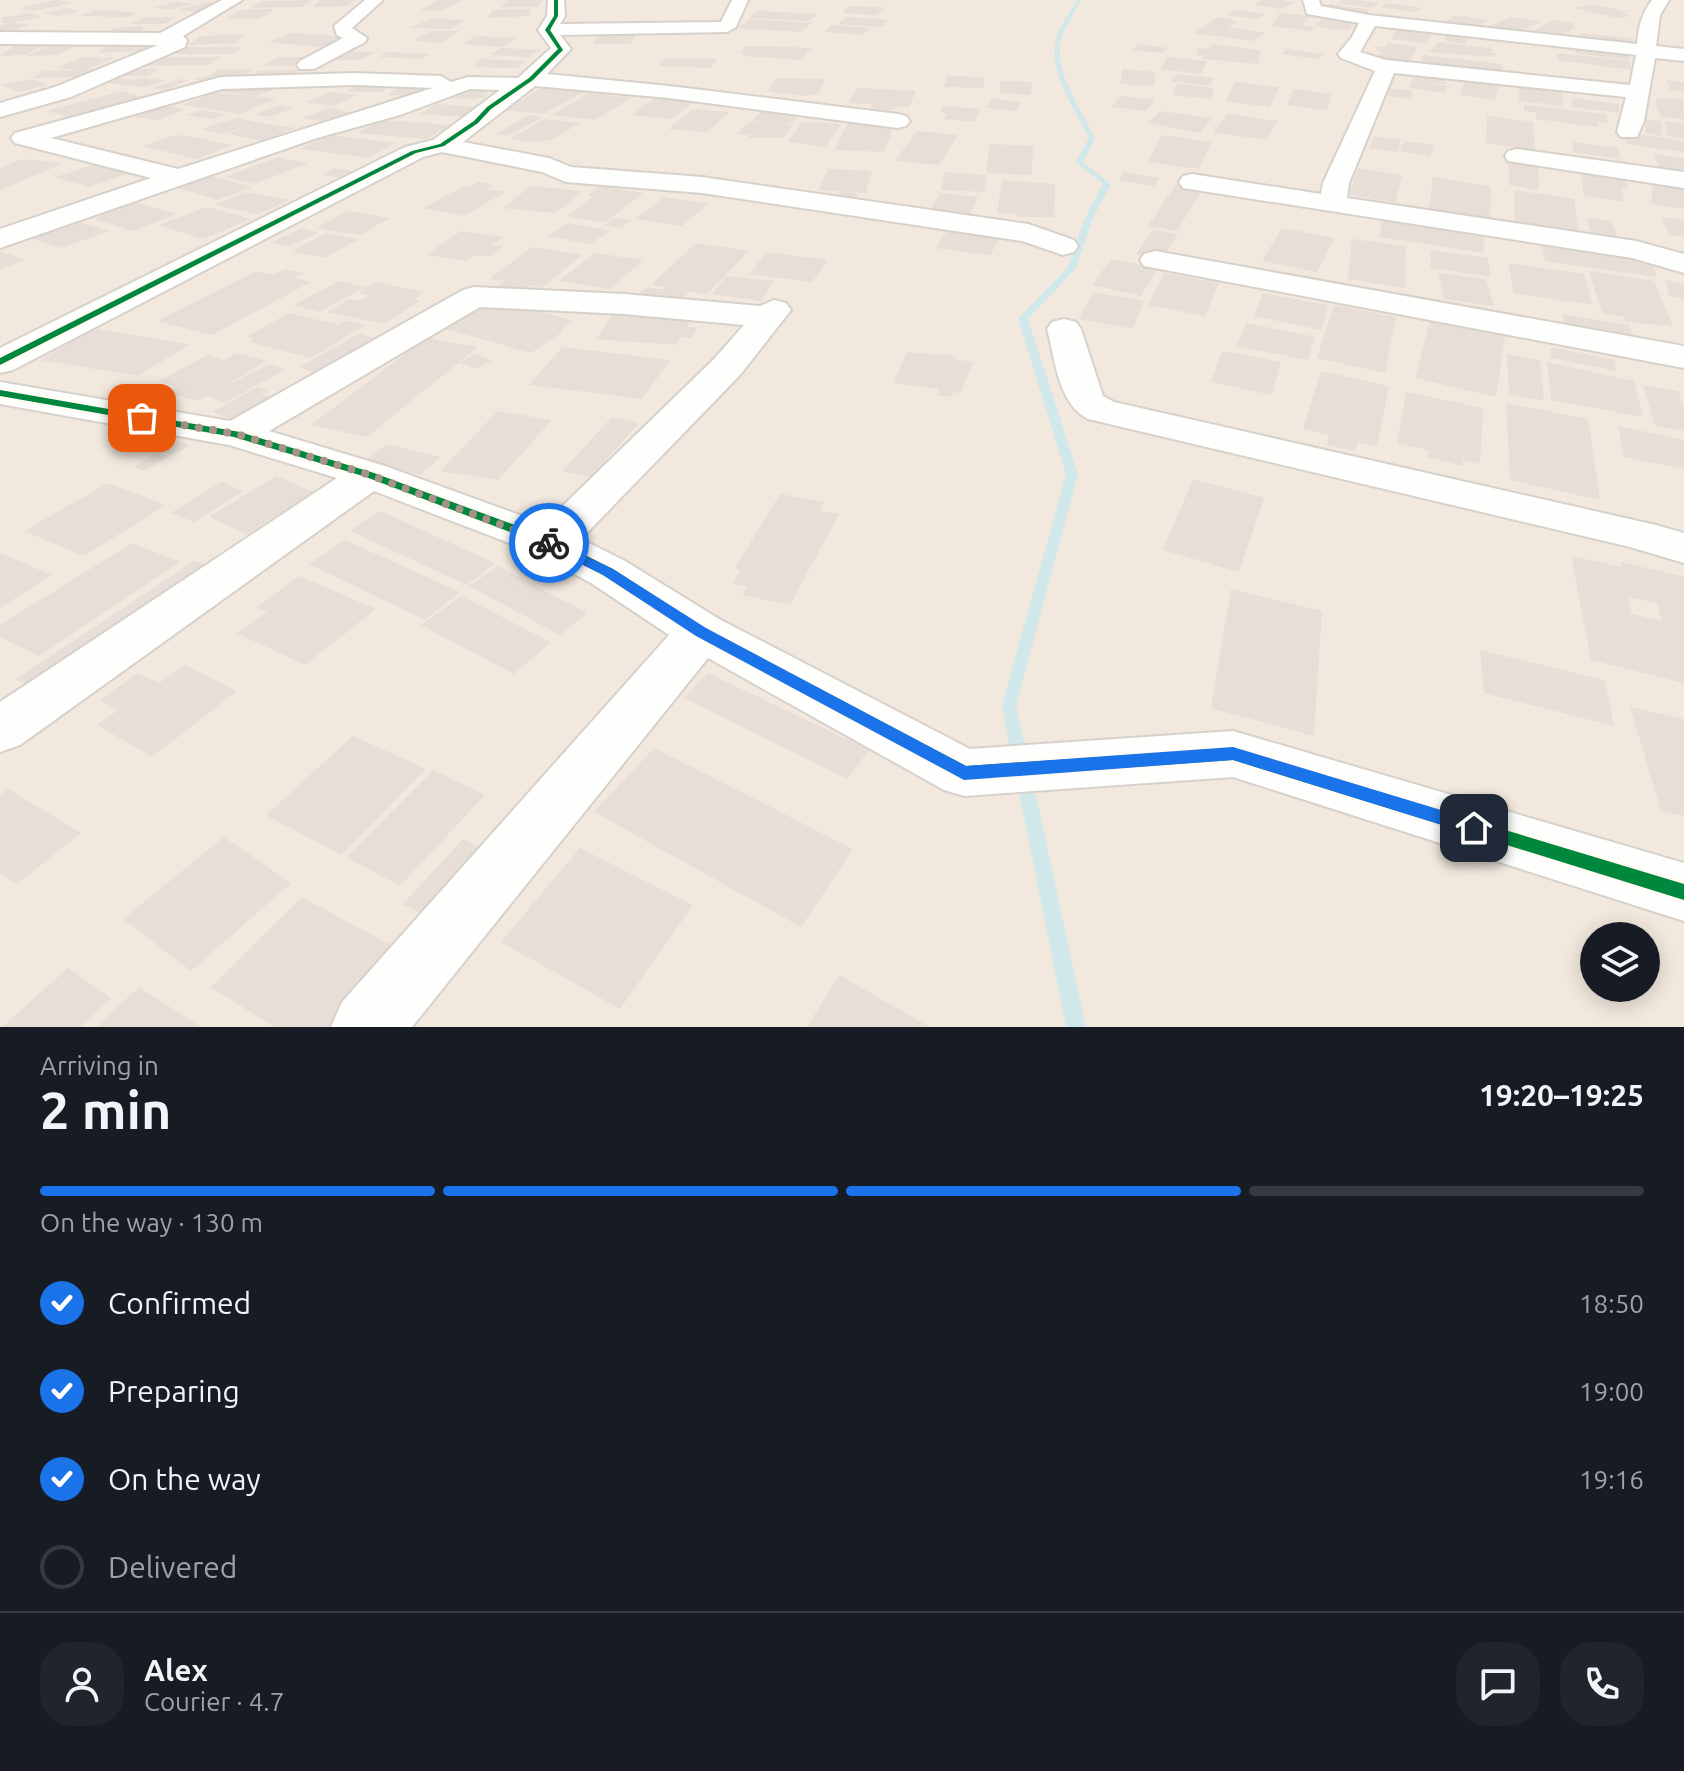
<!DOCTYPE html>
<meta charset="utf-8">
<style>
:root{--surface:#171b24;--page:#20242c;--text:#f1f3f6;--muted:#9ea1a6;--line:#363941;--accent:#1a73e8}
body{margin:0;font-family:Ubuntu,sans-serif;background:var(--page);color:var(--text);height:100vh;display:flex;flex-direction:column;font-size:30px;white-space:nowrap}
*{box-sizing:border-box;margin:0}
p{font-size:26px;color:var(--muted)}
.icon{flex:none;width:44px;height:44px;fill:none;stroke:currentColor;stroke-width:2;stroke-linecap:round;stroke-linejoin:round}
.map{position:relative;height:1027px;overflow:hidden}
.side{display:flex;flex-direction:column;background:var(--surface);flex:1}
.side>*{flex:none}
.controls{position:absolute;left:1580px;top:922px;display:grid;gap:16px}
.controls a{display:grid;place-items:center;width:80px;height:80px;border-radius:50%;background:var(--surface);box-shadow:0 4px 20px #0003;font-size:40px}
.pin{position:absolute;display:grid;place-items:center;width:68px;height:68px;color:#fff;margin:-34px;border-radius:16px;box-shadow:0 4px 12px #0006}
.courier{position:absolute;display:grid;place-items:center;width:80px;height:80px;margin:-40px;border:6px solid #1a73e8;border-radius:50%;background:#fff;color:#222;box-shadow:0 2px 10px #0007}
.overview em{font-style:normal;font-weight:700}
.overview div{display:flex;flex-direction:column-reverse}
.overview{display:flex;align-items:center;justify-content:space-between;height:136px;padding:0 40px}
h1{font-size:52px;font-weight:700;line-height:60px}
.bar{display:grid;grid-template-columns:repeat(4,1fr);gap:12px 8px;align-content:center;height:96px;padding:0 40px}
.bar i{height:10px;border-radius:6px;background:var(--line)}
.bar .active{background:var(--accent)}
.bar p{grid-column:span 4}
.line{display:flex;align-items:center;gap:20px;padding:0 40px;border-top:2px solid var(--line)}
.line div{flex:1}
.round{display:grid;place-items:center;flex:none;width:84px;height:84px;border-radius:32px;background:var(--page)}
ol{padding:0 40px;list-style:none}
li{display:flex;align-items:center;gap:24px;height:88px}
li p{margin-inline-start:auto}
li .icon{padding:8px;border-radius:50%;background:var(--accent);color:#fff;stroke-width:4}
li:last-child{color:var(--muted)}
li i{width:44px;height:44px;border:4px solid var(--line);border-radius:50%}
.map>svg:first-child{display:block}
</style>
<div class="map">
<svg width="1684" height="1027" viewBox="0 0 1684 1027">
<rect width="100%" height="100%" fill="#f9f5f0"/>
<path fill="#f2e8de" fill-rule="evenodd" d="M0 0H1684V1027H0ZM1594 936H1646V988H1594Z"/>
<g fill="none" stroke-linecap="round" stroke-linejoin="round">
<path fill="#d0e8ea" fill-rule="evenodd" d="M1077 0H1081C1075 13 1065 25 1061 39 1053 73 1082 109 1095 138L1083 162 1111 184 1093 218 1076 268 1028 319 1078 474 1016 706 1028 759 1026 763 1020 765 1014 763 1012 759 1002 706 1066 474 1018 319 1068 267 1085 218 1103 184 1076 162 1089 138C1075 109 1048 73 1056 39 1060 25 1070 13 1077 0Z
M1024 771 1030 772 1032 777 1086 1027H1066L1016 777 1018 772Z"/>
</g>
<path fill="#e6ded7" fill-rule="evenodd" d="M57 0 72 3 34 11 19 8Z
M311 0 303 7 252 8 261 1Z
M320 0H354L348 6 312 7Z
M437 0H463L440 11H420Z
M507 0H542L538 7H501Z
M1262 0H1278L1293 2 1283 9 1254 5Z
M1342 0H1358L1379 3 1372 8 1337 3Z
M175 2 192 4 170 10 153 8Z
M206 2 224 3 196 12 178 10Z
M1388 3 1423 8 1416 12 1381 7Z
M1330 4 1372 10 1363 15 1321 8Z
M1593 4 1629 12 1622 13 1631 16 1618 18 1573 8Z
M849 6 884 7 877 15 842 13Z
M68 8 80 12 57 16 44 13Z
M274 9 260 19H226L241 10Z
M531 9 529 16 488 18 492 10Z
M97 10 117 11 139 13 126 17 78 16Z
M1235 10 1265 14 1257 19 1227 15Z
M758 11 818 14 810 21 749 18Z
M29 13 42 17 11 23 31 24 0 34V26L7 24 0 22 4 21 0 18Z
M1280 13 1310 16 1303 25H1295L1315 27 1311 31 1272 26Z
M1456 15 1488 20 1476 28 1443 23Z
M145 17H178L164 24H130Z
M846 17 889 20 882 27 838 24Z
M1218 17 1239 22 1228 27 1265 33 1254 41 1194 33Z
M1510 17 1541 22 1518 33 1486 28Z
M1322 18 1356 22 1348 31 1314 26Z
M430 19 464 20 452 29 410 28Z
M750 19 812 23 801 32 738 28Z
M1553 20 1572 23 1575 25 1572 26 1577 27 1562 35 1533 31Z
M831 25 870 28 863 35 824 32Z
M143 26 140 28H146L133 35H101L115 28Z
M1399 26 1433 30 1427 44 1391 39Z
M431 31H459L441 43 413 41Z
M1449 32 1470 35 1465 44 1444 41Z
M293 33 346 37 321 47 268 42Z
M601 33H637L630 44H593Z
M1580 33 1631 38 1633 45 1581 39Z
M246 34 235 43 189 45 201 36Z
M476 36 516 38 502 47 461 44Z
M1439 42 1494 49 1491 53H1497L1494 57 1429 52Z
M152 43 139 51 97 53 110 44Z
M1388 43 1418 47 1409 62 1377 58 1382 51 1376 50 1378 46 1385 47Z
M46 44 26 55 0 56 15 45Z
M51 44H80L57 55 27 56Z
M1138 44 1168 48 1163 53 1133 50Z
M1213 44 1260 50 1258 64 1203 59 1204 56 1196 55 1198 48 1207 49Z
M746 46H761L811 48 801 60 742 56 745 53H739Z
M1576 46 1629 52V60L1575 53Z
M182 47H243L232 54H170Z
M501 48 539 50 529 57 489 55Z
M1287 49 1324 54 1318 59 1281 54Z
M343 51 375 52 361 60H330Z
M387 52 430 54 422 59 379 57Z
M1557 53 1629 61 1631 70 1557 60Z
M1423 55 1502 64V73L1421 64Z
M83 57 114 58 87 69H94L81 77 31 78 44 71 80 70 56 68Z
M161 57H221L207 65 145 66Z
M278 57H308L294 66H263Z
M1167 57 1207 61 1201 74 1160 69Z
M666 58 717 59 711 68 659 66Z
M482 59 526 61 517 68 473 67Z
M137 69H160L148 76H124Z
M219 69H254L243 77H213L203 81 193 79 206 77Z
M1123 69 1155 72 1154 86 1120 84Z
M259 70H303L289 79H245Z
M1416 73 1447 76 1446 84 1426 83 1448 86 1445 93 1409 88Z
M1178 74 1215 78 1208 86 1171 81Z
M947 76 985 77 984 88 944 87Z
M110 77 135 80 142 78 166 80 146 87 98 82Z
M776 78 825 79 818 94 805 96 768 91Z
M1466 78 1500 82 1495 100 1460 95Z
M31 79 48 85 19 92 0 85Z
M181 79 189 80 164 90 152 88Z
M1666 80 1684 82V91L1670 90Z
M1001 81 1032 82 1031 95 999 93Z
M382 82 390 86 381 92H346L355 86H377Z
M1235 82 1279 87 1270 107 1225 101Z
M245 83 279 88 256 96 222 91Z
M403 83 437 87 418 96 387 95Z
M1520 83 1562 88 1563 106 1519 101Z
M548 84 592 88 543 114 505 110Z
M1177 84 1214 88 1211 99 1173 95Z
M490 88 485 98 451 99 456 89Z
M858 88 916 91 909 107 896 106 894 110 870 109 872 104 849 103Z
M1389 88 1414 91 1410 99 1385 95Z
M1293 89 1332 94 1327 110 1287 105Z
M122 91 143 97 68 117 47 111Z
M331 92 358 95 334 106 306 102Z
M215 93 255 96 276 99 239 114 182 105Z
M590 93 632 98 595 120 551 115Z
M1121 96 1155 100 1146 111 1111 107Z
M656 97 695 101 672 119 631 115Z
M1573 98 1619 104V113L1572 107Z
M1671 98 1683 99 1684 119 1660 117 1655 100Z
M992 99 1022 102 1016 111 986 108Z
M436 104 477 107 462 117 420 114Z
M280 105 294 108 269 117 255 114Z
M1524 105 1606 114 1608 124 1598 122 1599 127 1536 119V113L1524 111Z
M163 106 186 109 158 120 135 117Z
M943 106 980 109 974 122 944 119 947 115 940 110Z
M330 108 354 113 327 123 302 118Z
M693 109 730 112 707 132 668 129Z
M201 110 226 114 212 119 187 115Z
M1160 111 1212 118 1200 133 1148 123Z
M761 112 798 114 791 124 780 123 792 126 783 138H748L750 135 737 134 747 123 762 122 752 121Z
M1227 114 1278 121 1266 140 1213 132Z
M528 115 543 117 507 136 496 134Z
M1487 116 1533 122 1535 150 1486 143Z
M237 118 259 123 296 128 262 141 228 134 254 124 221 134 201 129Z
M545 119 580 123 551 140 537 142 509 139Z
M1645 119 1661 121 1662 136 1646 133Z
M382 120 450 125 427 139 357 133Z
M1665 121 1684 123V139L1667 136Z
M802 123 816 122 841 124 825 147 787 142Z
M847 124 894 126 884 152 835 150Z
M917 131 958 135 939 165 895 161Z
M1625 132 1684 141V152L1626 144Z
M176 135 192 137 233 145 196 159 142 146Z
M330 135 396 143 368 158 300 149Z
M1162 135 1211 142 1199 169 1148 162Z
M1374 136 1401 140 1397 152 1369 148Z
M1404 141 1434 145 1430 156 1399 151Z
M1573 142 1619 148 1620 159 1573 152Z
M990 144 1033 146 1032 175 986 173Z
M1654 154 1684 158V170L1659 167Z
M278 157 308 163 255 184 225 177Z
M22 159 64 163 0 190V168Z
M1509 162 1538 167 1539 190 1509 185Z
M99 163 134 172 89 187 55 177Z
M334 168 352 171 340 177 322 175Z
M1358 168 1402 175 1395 202 1349 195Z
M828 169 872 171 866 193 849 192 858 194 855 200 836 198 839 191 819 190Z
M1581 171 1625 178 1628 189 1621 188 1624 202 1584 196Z
M945 172 987 175 984 192 941 190Z
M1124 172 1160 178 1154 186 1118 180Z
M212 176 252 187 218 200 177 188Z
M1433 177 1491 186 1490 218 1429 208Z
M1002 180 1055 184 1054 217H1017V214L997 213Z
M478 182 494 185 486 189 505 192 464 216 423 208 464 186 470 187Z
M1176 184 1203 188 1177 231 1148 226Z
M1653 184 1684 189V209L1651 204Z
M531 186 583 191 556 213 503 208Z
M600 186 643 193 606 222 566 217 593 197 587 196Z
M1514 190 1574 199 1578 232 1514 222Z
M245 192 289 200 259 214 214 205Z
M940 193 978 197 969 215 930 211Z
M664 197 708 204 682 226 636 219Z
M138 203 177 214 133 231 94 219 123 205Z
M207 207 251 219 203 239 159 225Z
M348 211 390 218 360 235 316 228Z
M1661 217 1684 220V237L1670 235Z
M614 218 631 220 621 228 604 225Z
M1587 218 1612 221 1617 237 1590 233Z
M69 219 109 231 62 248 22 236Z
M1382 219 1483 234 1484 253 1380 237Z
M568 223 610 231 590 244 547 236Z
M950 225 1003 232 990 255 936 248Z
M302 228 319 233 289 246 271 242Z
M1282 228 1335 238 1317 272 1262 261Z
M1153 230 1178 234 1162 259 1136 254Z
M461 231 503 237 492 245 504 246 489 257 475 255 467 261 426 255Z
M326 233 359 239 325 258 292 251Z
M1352 239 1406 246 1405 288 1348 279Z
M1541 242 1649 257 1657 277 1545 261Z
M696 243 749 251 707 294 690 291 683 298 657 294 652 299 637 296 647 287 662 290 665 287 651 285Z
M532 247 582 255 542 288 529 285 524 290 499 286 504 281 489 279Z
M1430 250 1488 258 1491 277 1431 268Z
M0 251 25 260 0 269Z
M767 252 828 260 812 282 749 274Z
M595 253 643 260 610 289 559 281Z
M1111 259 1158 268 1141 296 1092 285Z
M1508 263 1584 274 1593 305 1514 293Z
M285 269 304 273 294 278 311 282 212 335 157 321 257 271 273 275Z
M1589 271 1654 281 1673 326 1626 322 1624 317 1602 313Z
M1164 273 1219 283 1205 316 1148 305Z
M1438 273 1486 279 1494 306 1444 299Z
M726 276 774 281 761 301 712 294Z
M1665 280 1684 284V299L1669 296Z
M340 281 365 287 319 312 293 305Z
M375 282 425 292 415 299 421 300 384 324 327 312 349 299 359 301 369 295 358 293Z
M1093 292 1144 301 1133 329 1079 319Z
M1263 293 1328 305 1321 330 1254 316Z
M496 300 574 321 560 330 564 331 531 353 446 329Z
M1334 305 1396 317 1385 373 1317 358Z
M615 310 693 316 687 327H697L692 338 680 337 676 345 596 339Z
M289 313 339 325 345 321 366 325 311 358 249 342 255 339 246 337Z
M1562 314 1629 325 1633 336 1565 325Z
M1430 321 1505 336 1496 397 1415 378Z
M1246 323 1315 337 1308 360 1237 346Z
M94 329 190 344 138 376 40 360Z
M360 333 374 338 364 343 370 345 320 374 299 367Z
M426 338 478 347 367 437 311 425Z
M562 347 670 360 642 399 529 385Z
M1551 347 1615 360 1616 371 1551 358Z
M1222 351 1281 362 1272 395 1211 382Z
M907 352 955 356 954 359 973 362 961 393 953 392 951 397 937 395 938 389 893 383Z
M236 353 266 361 216 391 269 364 286 369 224 403 207 396 197 401 167 393 178 387 159 381 208 355 225 360Z
M475 354 492 360 477 369 460 363Z
M1507 354 1540 360 1544 401 1509 394Z
M1547 362 1634 381 1643 417 1551 400Z
M1321 371 1389 386 1377 447 1358 442 1355 451 1327 445 1329 435 1303 429Z
M1643 385 1678 391 1684 406V431L1655 426Z
M257 387 268 390 261 394 270 397 262 402 271 404 234 420 212 412Z
M1406 392 1483 408 1480 464 1463 460V466L1427 457 1428 450 1397 443Z
M1506 403 1588 419 1600 500 1510 480Z
M498 411 552 420 498 480 440 471Z
M612 417 639 423 591 477 562 471Z
M1618 426 1684 440V469L1624 457Z
M129 427 166 438 142 452 105 441Z
M179 441 190 445 171 456 161 452Z
M387 444 441 457 420 475 365 461Z
M157 453 169 456 144 471 134 467Z
M276 476 313 492 247 534 209 517Z
M1193 479 1264 498 1239 572 1163 550Z
M221 482 244 491 194 522 171 513Z
M108 483 166 505 84 556 24 531Z
M780 494 824 502 820 511 839 514 790 605 742 595 747 587 732 584 741 570 735 568Z
M380 511 495 563 467 585 350 531Z
M345 540 460 592 425 620 309 564Z
M132 543 180 562 39 656 0 637V625Z
M0 553 52 575 0 608Z
M1571 556 1622 567 1621 562 1684 577V683L1591 660ZM1628 597 1657 603 1662 621 1632 614Z
M194 561 214 569 37 689 16 679Z
M498 566 587 613 560 635 469 586Z
M299 576 376 609 305 665 237 633 267 612 256 608Z
M1231 589 1322 611 1314 736 1211 708Z
M461 596 551 642 514 674 421 625Z
M1480 650 1605 680 1614 726 1484 693Z
M185 665 237 691 152 757 97 725 118 710 100 700 138 673 159 683Z
M708 673 869 750 847 779 684 698Z
M1630 707 1684 719V816L1661 811Z
M353 736 426 769 341 855 266 815Z
M654 748 853 849 801 927 594 812Z
M433 770 485 795 400 886 346 857Z
M8 789 81 833 17 884 0 873V795Z
M224 837 291 883 191 971 123 919Z
M463 839 491 854 432 920 403 904Z
M580 848 693 905 620 1009 501 942Z
M302 897 412 957 351 1027H274L211 987Z
M68 968 111 998 80 1027H2Z
M839 975 930 1027H807Z
M139 987 201 1027H97Z"/>
<g fill="none" stroke-linecap="round" stroke-linejoin="round">
<defs>
<path id="street" d="M222 0H242L183 36 187 40 185 47 71 97 0 117V103L55 87 158 45 0 44V32L160 33Z
M365 0H383L352 28 367 38 365 42 314 69H300L297 65 300 61 343 38 337 35 334 26Z
M548 0H564L565 16 560 24 721 22 732 0H748L736 27 727 32 560 35 571 49 547 74 669 86 898 114 906 116 910 121 906 126 898 128 669 98 535 86 463 142 549 158 571 167 702 177 1028 224 1074 240 1078 246 1074 252 1063 255 1022 241 702 193 566 182 542 172 442 152 423 157 13 370 0 373V348L405 147 433 140 500 90 470 89 400 115 317 138 0 248V229L151 178 15 143 11 138 15 133 221 77 355 73 441 76 451 82 468 77 518 78 551 48 538 30 547 16ZM355 85 433 88 178 169 51 138 222 89Z
M1303 0H1319L1321 6 1369 15 1637 44C1638 27 1642 13 1652 0H1669L1660 15 1656 46 1684 49V61L1655 58 1644 121 1637 137H1621L1617 132 1626 97 1394 73 1349 183 1347 198 1636 241 1684 254V273L1632 258 1183 188 1179 182 1183 176 1192 174 1321 194 1323 183 1375 71 1341 58 1338 54 1352 37 1359 23 1307 14ZM1375 26 1636 55 1630 85 1386 60 1360 52Z
M1517 149 1684 172V188L1508 161 1505 156 1508 151Z
M1155 251 1684 346V368L1144 266 1140 260 1144 254Z
M474 287 624 294 760 306 774 300 786 303 791 310 740 375 581 539 625 561 719 619 970 749 1233 731 1684 863V921L1233 777 964 796 944 790 708 658 412 1027H331L342 1002 669 635 591 583 535 553 374 491 20 745 0 752V702L337 478 229 445 0 404V382L230 421 463 290ZM480 307 624 314 744 325 714 359 544 524 385 466 269 431Z
M1064 319 1076 322 1081 329 1103 396 1114 402 1656 525 1684 533V563L1630 547 1088 419C1058 404 1055 359 1047 329L1052 322Z"/>
</defs>
<use href="#street" stroke="#d7d1cb" stroke-width="4"/>
<use href="#street" fill="#fefefd" fill-rule="evenodd"/>
<defs>
<path id="cycleway" d="M554 0H558V16L550 30 563 50 533 80 491 109 478 123 444 146 416 153 0 365V358L412 151 440 144 474 121 487 107 529 78 558 49 545 30 554 16Z
M0 390 240 432 374 473 555 540 613 569 706 629 966 766 1233 748 1684 884V900L1233 760 964 779 696 635 603 575 547 546 366 477 234 437 0 396Z"/>
</defs>
<use href="#cycleway" stroke="#fffaf3" stroke-width="5"/>
<use href="#cycleway" fill="#00873e" fill-rule="evenodd"/>
</g>
<path fill="#1a73e8" d="M549 539 613 569 706 628 966 766 1233 747 1474 820 1480 822 1483 828 1480 833 1474 835 1233 760 964 780 696 636 603 575 545 546V540Z"/>
<g fill="none" stroke-linecap="round" stroke-linejoin="round">
<path stroke="#a69286" stroke-width="8" stroke-dasharray="0 14.4" d="M142 418 236 434 370 475 549 543"/>
</g>
</svg>
<div class="controls">
<a><svg class="icon" aria-label="layers" viewBox="0 0 24 24"><path d="M12 4l9 5-9 5-9-5zM3 14l9 5 9-5"/></svg></a>
</div>
<div class="pin" style="left:142px;top:418px;background:#ea580c"><svg class="icon" aria-label="bag" viewBox="0 0 24 24"><path d="M5 8h14l-1 12H6zM9 8a3 3 0 0 1 6 0"/></svg></div>
<div class="pin" style="left:1474px;top:828px;background:#1f2937"><svg class="icon" aria-label="home" viewBox="0 0 24 24"><path d="M3 11l9-7 9 7M6 9v11h12V9"/></svg></div>
<div class="courier" style="left:549px;top:543px"><svg class="icon" aria-label="bike" viewBox="0 0 24 24"><circle cx="6" cy="16" r="4"/><circle cx="18" cy="16" r="4"/><path d="M6 16l4-8h5l3 8M10 8l3 8H6M13 5h3"/></svg></div>
</div>
<section class="side">
<div class="overview"><div><h1>2 min</h1><p>Arriving in</p></div><em>19:20–19:25</em></div>
<div class="bar"><i class="active"></i><i class="active"></i><i class="active"></i><i></i><p>On the way · 130 m</p></div>
<ol>
<li><svg class="icon" aria-label="check" viewBox="0 0 24 24"><path d="M5 12l5 5 9-10"/></svg>Confirmed<p>18:50</p></li>
<li><svg class="icon" aria-label="check" viewBox="0 0 24 24"><path d="M5 12l5 5 9-10"/></svg>Preparing<p>19:00</p></li>
<li><svg class="icon" aria-label="check" viewBox="0 0 24 24"><path d="M5 12l5 5 9-10"/></svg>On the way<p>19:16</p></li>
<li><i></i>Delivered</li>
</ol>
<div class="line" style="height:144px"><a class="round"><svg class="icon" aria-label="person" viewBox="0 0 24 24"><circle cx="12" cy="8" r="4"/><path d="M4 21q1-7 8-7t8 7"/></svg></a><div><b>Alex</b><p>Courier · 4.7</p></div><a class="round"><svg class="icon" aria-label="chat" viewBox="0 0 24 24"><path d="M4 5h16v11H9l-5 4z"/></svg></a><a class="round"><svg class="icon" aria-label="phone" viewBox="0 0 24 24"><path d="M5 4h4l2 5-3 2q2 4 5 5l2-3 5 2v4C11 20 4 13 5 4z"/></svg></a></div>
</section>
